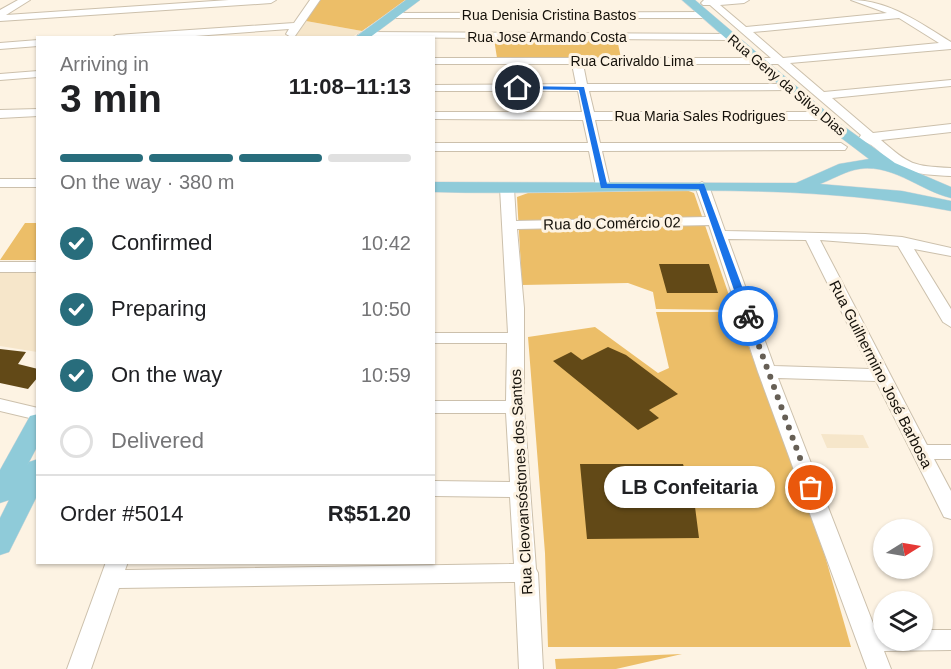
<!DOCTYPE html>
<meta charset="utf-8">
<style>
:root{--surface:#fff;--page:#f2f2f2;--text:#202124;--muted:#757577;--line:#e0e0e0;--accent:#286d7c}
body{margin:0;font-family:Helvetica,sans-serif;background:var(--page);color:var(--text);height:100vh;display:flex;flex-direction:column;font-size:22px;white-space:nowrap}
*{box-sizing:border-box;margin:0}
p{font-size:20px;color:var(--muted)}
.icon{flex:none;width:33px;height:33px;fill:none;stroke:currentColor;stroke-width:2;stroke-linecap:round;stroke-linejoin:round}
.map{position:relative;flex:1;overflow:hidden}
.side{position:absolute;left:36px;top:36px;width:399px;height:528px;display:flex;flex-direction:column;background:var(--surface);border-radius:0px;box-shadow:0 2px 4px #0004}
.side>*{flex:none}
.needle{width:39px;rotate:79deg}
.buttons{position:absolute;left:873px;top:519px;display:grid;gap:12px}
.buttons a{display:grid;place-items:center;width:60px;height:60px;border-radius:50%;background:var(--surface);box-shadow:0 2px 4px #0004;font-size:30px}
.pin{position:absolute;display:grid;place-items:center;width:51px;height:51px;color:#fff;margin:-26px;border:3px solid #fff;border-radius:50%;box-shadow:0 2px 6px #0007}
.courier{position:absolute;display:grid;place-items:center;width:60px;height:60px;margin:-30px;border:4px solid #1a73e8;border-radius:50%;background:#fff;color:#222;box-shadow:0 2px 8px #0007}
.bubble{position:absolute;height:42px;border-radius:21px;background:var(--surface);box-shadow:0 2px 4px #0004;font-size:20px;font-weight:600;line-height:42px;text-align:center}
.summary em{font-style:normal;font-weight:600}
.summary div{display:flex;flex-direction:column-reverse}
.summary{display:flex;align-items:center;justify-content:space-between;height:102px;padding:0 24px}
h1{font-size:39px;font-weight:600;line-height:45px}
.bar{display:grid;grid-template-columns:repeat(4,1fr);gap:9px 6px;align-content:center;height:72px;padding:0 24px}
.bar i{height:8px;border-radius:4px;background:var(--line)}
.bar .current{background:var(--accent)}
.bar p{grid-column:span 4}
.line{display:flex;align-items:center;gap:15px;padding:0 24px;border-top:2px solid var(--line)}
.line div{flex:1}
ol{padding:0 24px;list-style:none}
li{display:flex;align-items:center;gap:18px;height:66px}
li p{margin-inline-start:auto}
li .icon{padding:6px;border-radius:50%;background:var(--accent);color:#fff;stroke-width:4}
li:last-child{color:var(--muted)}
li i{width:33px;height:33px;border:3px solid var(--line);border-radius:50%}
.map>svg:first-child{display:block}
</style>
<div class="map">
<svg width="951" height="669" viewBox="0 0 951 669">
<rect width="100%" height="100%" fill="#fdf3e3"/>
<path fill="#f6e6ca" d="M306 21 362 31 352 37H295Z
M0 270 37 271V352L0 346Z
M821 434 863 435 869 448H827Z"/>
<path fill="#ecbe68" d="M317 0H407L362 31 306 21Z
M494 39H617L621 58H497Z
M686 190 694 193 734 310 656 309 653 292 628 283 522 285 517 197 528 193Z
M25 223H37V260H0Z
M656 312H736L825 556 851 647H548L545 553 528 337 595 327 658 373 669 368Z
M682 654 616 669H556L555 659Z"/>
<path fill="#624917" d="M659 264H709L718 293H667Z
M608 347 626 355 678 394 649 410 659 418 638 430 553 361 571 352 582 360Z
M0 349 26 352 18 364 38 369V377L28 389 0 383Z
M580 464H683L694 499 699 538 587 539Z"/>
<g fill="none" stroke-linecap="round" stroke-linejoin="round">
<defs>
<path id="minor" d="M18 0H30L6 15 229 0H276L271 3 0 21V10Z
M310 0H320L295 36 291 37 286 34 289 29 168 38H111L116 35 294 23Z
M704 0H749L744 3 720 5 746 27 887 13 851 0C889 0 920 23 951 42V49L790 63 824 92 951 80V86L832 98 873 133 951 124V132L881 140C910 165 912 166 951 168V176C934 175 915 175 899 167 884 160 877 144 861 141L859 138 861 135 778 64H583L587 84H789L795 87 789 90 589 91 594 112H823L829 116 823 120H595L600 143H841L847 147 845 150 602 151 610 186 603 190 596 186 589 151H434V143H588L583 120 434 119V112H582L578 91H434V85L576 84 572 64H434V58H771L710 5H703L701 3ZM899 18 939 43 783 58 753 32Z
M393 13 706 12 711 15 706 18H390V14Z
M363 32 730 34 735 37 730 40 359 37 358 35Z
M38 40V46L0 49V43Z
M38 71V77L0 80V74Z
M38 109V116L0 118V110Z
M0 179H38V187H0Z
M702 182 709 186 725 231 865 234 902 237 951 248V256L914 249 951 309V327L943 322 898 246 820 240 927 445H951V459H934L951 491V519L944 517 876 381 778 378 876 631H884V640H922V630H951V650L884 651 891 669H867L758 372 709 225 517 229 524 308V407L536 569 538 573 543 669H519L515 582 119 588 91 669H67L106 562H128L125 570 514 564 510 497 434 496V481L510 482 506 413H434V401H506L507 343H434V333H508L500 188 507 184 514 188 516 221 706 217 695 186ZM728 239 806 240 870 369 774 366Z
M0 262H38V272H0Z
M0 399 38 408V420L0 411Z"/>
<path id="major" d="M406 0H420L369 38H354Z
M682 0H695L842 125 895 163 951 187V198C918 190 890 161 854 170 842 173 831 180 820 184L902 191 951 201V211C782 177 605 197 434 192V182L796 183 839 164 869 159 832 131Z
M38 414V445L27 466 29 462 38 459V494L9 552 0 555V518L19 480 9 500 0 503V470L30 416Z"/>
</defs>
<use href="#minor" stroke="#ccc0ac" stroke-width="2"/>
<use href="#major" stroke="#d9d9d8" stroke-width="1"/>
<use href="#minor" fill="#fff" fill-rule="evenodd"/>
<use href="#major" fill="#8fcbd9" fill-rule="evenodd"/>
</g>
<path fill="#1a73e8" d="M518 86 584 87 607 184H704L753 316 752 318 743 316 699 189 601 188 579 90 516 89Z"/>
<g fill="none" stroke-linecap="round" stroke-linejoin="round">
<path stroke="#665f55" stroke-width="6" stroke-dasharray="0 10.8" d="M748 316 811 488"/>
</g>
<g text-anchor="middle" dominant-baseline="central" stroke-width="6" stroke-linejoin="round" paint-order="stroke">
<g font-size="14" fill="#141009" stroke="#fdf3e3">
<text x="549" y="15">Rua Denisia Cristina Bastos</text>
<text x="547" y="37">Rua Jose Armando Costa</text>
<text x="632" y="61">Rua Carivaldo Lima</text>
<text transform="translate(787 85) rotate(40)">Rua Geny da Silva Dias</text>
<text x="700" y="116">Rua Maria Sales Rodrigues</text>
</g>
<g font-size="15" fill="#141009" stroke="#fdf3e3">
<text transform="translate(612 223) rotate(-1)">Rua do Comércio 02</text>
<text transform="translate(881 374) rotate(63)">Rua Guilhermino José Barbosa</text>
<text transform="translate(521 482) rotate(-93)">Rua Cleovansóstones dos Santos</text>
</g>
</g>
</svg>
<div class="buttons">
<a><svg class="needle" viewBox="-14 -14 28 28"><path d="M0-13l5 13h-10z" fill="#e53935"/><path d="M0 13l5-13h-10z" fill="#757577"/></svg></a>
<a><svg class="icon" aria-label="layers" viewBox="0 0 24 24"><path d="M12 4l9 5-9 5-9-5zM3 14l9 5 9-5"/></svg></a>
</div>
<div class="pin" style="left:811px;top:488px;background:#ea580c"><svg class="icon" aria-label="bag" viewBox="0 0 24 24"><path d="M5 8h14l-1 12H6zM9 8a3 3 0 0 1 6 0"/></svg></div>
<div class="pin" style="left:518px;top:88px;background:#1f2937"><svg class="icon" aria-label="home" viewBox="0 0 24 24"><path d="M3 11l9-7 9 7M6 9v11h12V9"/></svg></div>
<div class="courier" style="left:748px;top:316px"><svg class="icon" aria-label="bike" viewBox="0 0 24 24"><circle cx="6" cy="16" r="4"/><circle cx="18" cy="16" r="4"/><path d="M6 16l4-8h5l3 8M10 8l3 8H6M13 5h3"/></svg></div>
<div class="bubble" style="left:604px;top:466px;width:171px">LB Confeitaria</div>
<section class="side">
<div class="summary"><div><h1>3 min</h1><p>Arriving in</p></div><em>11:08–11:13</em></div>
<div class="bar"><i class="current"></i><i class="current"></i><i class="current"></i><i></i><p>On the way · 380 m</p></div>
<ol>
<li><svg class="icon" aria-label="check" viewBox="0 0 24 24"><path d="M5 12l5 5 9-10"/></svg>Confirmed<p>10:42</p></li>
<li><svg class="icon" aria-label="check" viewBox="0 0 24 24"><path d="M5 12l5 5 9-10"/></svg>Preparing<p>10:50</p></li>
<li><svg class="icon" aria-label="check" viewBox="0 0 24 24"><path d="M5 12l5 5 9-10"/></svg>On the way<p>10:59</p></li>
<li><i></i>Delivered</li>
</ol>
<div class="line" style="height:78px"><div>Order #5014</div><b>R$51.20</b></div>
</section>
</div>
